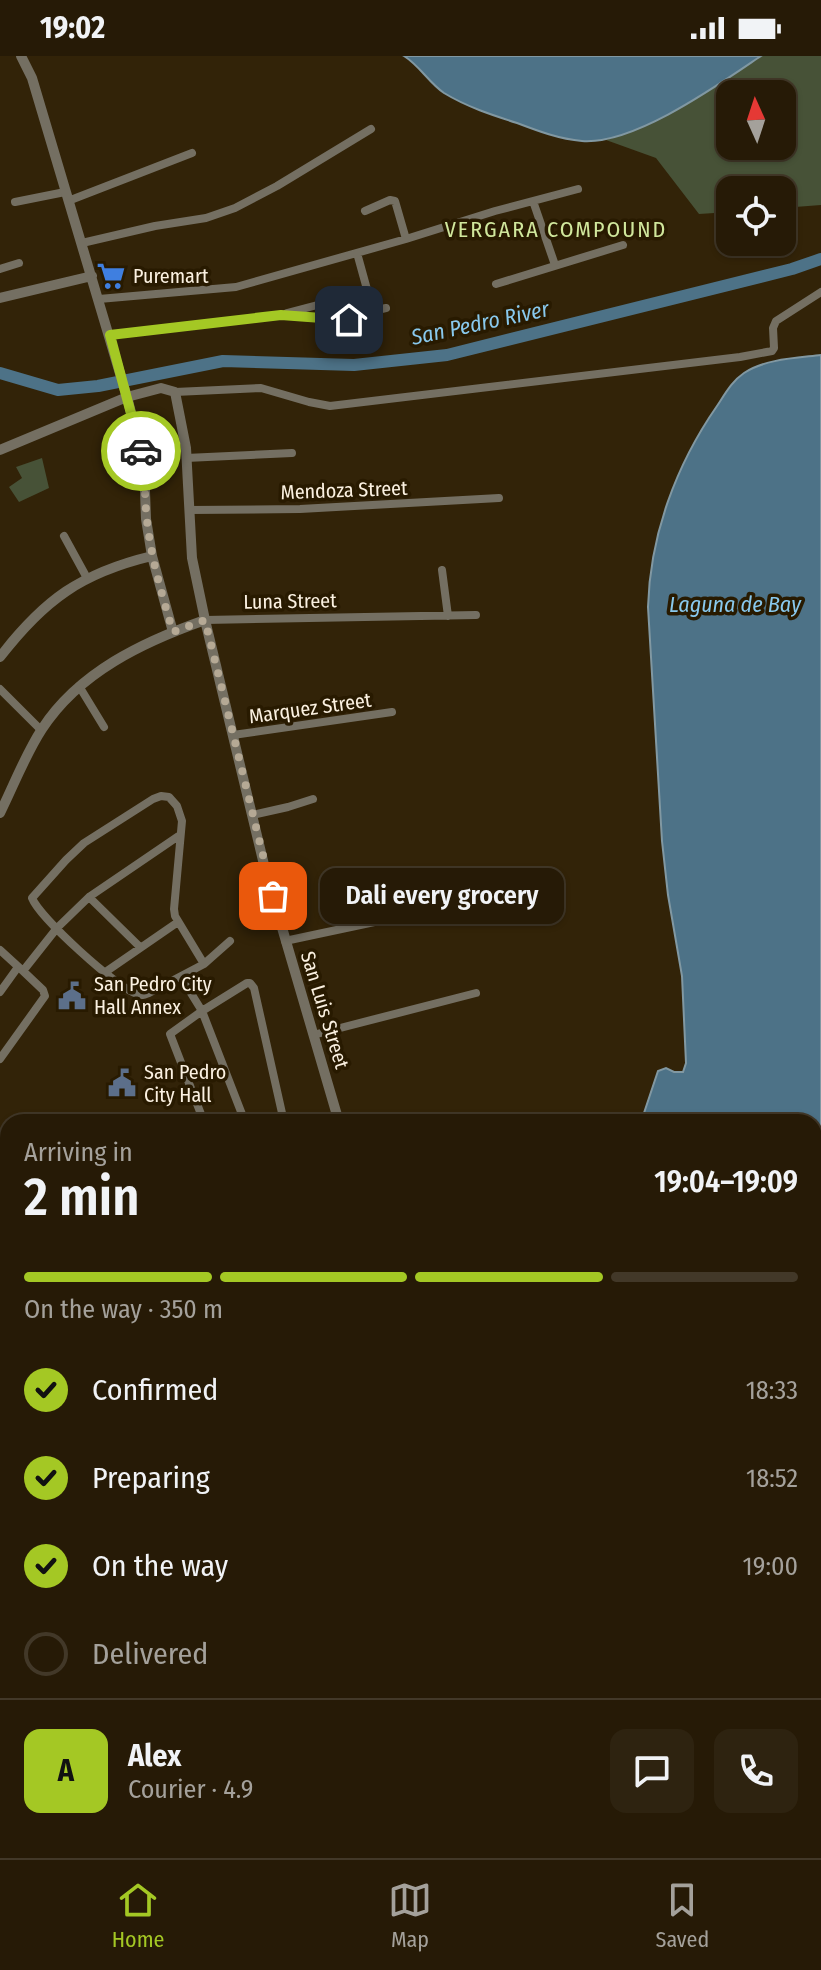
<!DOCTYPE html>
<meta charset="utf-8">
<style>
:root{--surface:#261a06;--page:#2e2310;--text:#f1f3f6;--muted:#a4a19b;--line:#423828;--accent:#a4c824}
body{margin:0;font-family:"Fira Sans Condensed",sans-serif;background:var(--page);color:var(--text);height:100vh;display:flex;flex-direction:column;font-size:30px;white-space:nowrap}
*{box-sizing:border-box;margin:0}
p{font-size:26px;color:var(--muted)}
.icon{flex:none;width:44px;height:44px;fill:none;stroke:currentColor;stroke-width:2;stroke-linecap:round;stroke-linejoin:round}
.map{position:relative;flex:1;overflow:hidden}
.panel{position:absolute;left:0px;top:1058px;width:822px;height:744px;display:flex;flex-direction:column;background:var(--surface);border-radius:24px 24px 0 0;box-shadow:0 2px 6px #0004,0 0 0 2px var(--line)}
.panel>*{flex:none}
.needle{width:52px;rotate:357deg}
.tools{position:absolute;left:716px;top:24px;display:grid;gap:16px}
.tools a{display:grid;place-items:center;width:80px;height:80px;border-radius:16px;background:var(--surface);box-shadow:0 2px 6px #0004,0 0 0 2px var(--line);font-size:40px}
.pin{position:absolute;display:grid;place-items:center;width:68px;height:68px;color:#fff;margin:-34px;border-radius:16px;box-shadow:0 4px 12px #0006}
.courier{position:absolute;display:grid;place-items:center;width:80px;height:80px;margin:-40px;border:6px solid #a4c824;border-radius:50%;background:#fff;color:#222;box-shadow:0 2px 10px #0007}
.bubble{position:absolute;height:56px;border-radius:16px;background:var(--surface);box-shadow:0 2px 6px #0004,0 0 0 2px var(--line);font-size:26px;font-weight:600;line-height:56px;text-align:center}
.headline em{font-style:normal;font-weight:600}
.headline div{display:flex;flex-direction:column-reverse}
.headline{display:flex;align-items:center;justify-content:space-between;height:136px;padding:0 24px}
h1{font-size:52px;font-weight:600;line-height:60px}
.bar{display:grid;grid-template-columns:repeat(4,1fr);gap:12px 8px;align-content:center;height:96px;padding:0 24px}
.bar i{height:10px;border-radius:6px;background:var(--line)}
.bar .selected{background:var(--accent)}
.bar p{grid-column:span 4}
.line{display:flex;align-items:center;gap:20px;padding:0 24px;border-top:2px solid var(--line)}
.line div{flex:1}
.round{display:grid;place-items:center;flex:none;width:84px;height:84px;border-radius:16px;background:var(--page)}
ol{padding:0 24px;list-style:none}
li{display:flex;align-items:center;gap:24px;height:88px}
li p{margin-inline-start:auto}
li .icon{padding:8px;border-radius:50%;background:var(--accent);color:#111;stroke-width:4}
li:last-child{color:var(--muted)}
li i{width:44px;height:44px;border:4px solid var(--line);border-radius:50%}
.status{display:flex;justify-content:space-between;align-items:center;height:56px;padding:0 40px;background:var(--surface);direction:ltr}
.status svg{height:22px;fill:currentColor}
.menu{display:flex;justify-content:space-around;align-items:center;height:112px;border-top:2px solid var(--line);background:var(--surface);font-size:22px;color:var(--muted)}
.menu a{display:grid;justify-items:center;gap:4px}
.menu .selected{color:var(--accent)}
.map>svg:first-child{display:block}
</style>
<div class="status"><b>19:02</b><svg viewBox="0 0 49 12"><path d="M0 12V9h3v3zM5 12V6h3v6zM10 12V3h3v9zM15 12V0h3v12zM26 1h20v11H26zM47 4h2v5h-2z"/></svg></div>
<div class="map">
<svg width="821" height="1802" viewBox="0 0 821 1802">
<rect width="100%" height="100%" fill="#322308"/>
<path fill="#475237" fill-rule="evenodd" d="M761 0H821V149L782 152V134H730V156L699 158 656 102 606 84C663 68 712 31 761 0ZM730 38H782V90H730Z
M42 402 49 432 19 446 9 431 22 422 16 411Z"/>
<path fill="#4d7287" stroke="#8198a2" stroke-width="2" d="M404 0H761C718 29 634 89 582 85 559 83 538 75 517 67 492 59 467 51 444 37 429 27 420 10 404 0Z
M821 299V1557L814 1545V1066H641L658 1015 666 1012 674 1016H683L686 1007 682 920 668 839 662 785 648 551C650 479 676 409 717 350 725 338 732 325 744 317 765 303 796 302 821 299Z"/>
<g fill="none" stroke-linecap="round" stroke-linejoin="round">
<path stroke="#4d7287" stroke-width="12" d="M0 317 58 334 98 330 223 305 354 309 447 299 792 213 821 203"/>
<path stroke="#746f62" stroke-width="8" d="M68 145 192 97
M533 145 555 209
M15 146 65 136
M365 155 390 144 395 145 406 183
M82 187 155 170 206 162 235 152 277 130 371 73
M357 197 373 255
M0 213 19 207
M496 228 623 189
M99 243 236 231 406 183 495 155 578 133
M287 257 367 236
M110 279 281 259 341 264 357 263 373 255 386 252
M175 336 261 332 309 346 330 350 740 301 772 295 774 292 773 272 776 265 821 236
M186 402 292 397
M189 454 300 453 499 442
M64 480 87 522
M442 514 448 560
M205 564 476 559
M79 630 104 671
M0 633 41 674
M233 679 392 656
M252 759 288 751 313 743
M89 841 140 891
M285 885 412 858 417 853 423 829
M0 894 23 915
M204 908 175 860 174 853 182 765 177 750 169 741 161 740 153 743 84 787 66 804 32 842C40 862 116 931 137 938 143 940 144 939 149 937L204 908 230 885
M104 917 178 866
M181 921 202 955 245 1066
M0 936 18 911
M313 979 476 937
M0 1003 45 940 43 934 23 915 57 872 89 841 180 779
M204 1066 170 978 202 955 247 927H250L254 932 282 1057 281 1063 278 1066
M0 1189 8 1178
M0 1570 8 1584
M0 1769 8 1765
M50 1794 53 1802"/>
<path stroke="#746f62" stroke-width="10" d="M21 0 32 22 127 341 144 407 146 463 152 500 173 576
M0 242 92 220
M0 394 127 341 161 332 175 336 186 392 192 502 205 564 266 817 339 1066
M0 601C44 544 81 517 152 500
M0 757C14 729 25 699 42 673 79 616 143 586 205 564
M0 1678 8 1674
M707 1794 711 1802"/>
<path stroke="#d2c8a9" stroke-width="14" d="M0 1454 8 1467
M200 1794 205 1802"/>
</g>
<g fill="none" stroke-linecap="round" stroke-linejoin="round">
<path stroke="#b5a995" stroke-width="8" stroke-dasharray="0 14.4" d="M141 395C146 417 144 441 147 464 151 502 162 539 173 576L205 564 273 840"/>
<path stroke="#a4c824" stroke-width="10" d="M141 395 110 279 281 259 349 264"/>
</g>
<defs>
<symbol id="supermarket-bare" viewBox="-9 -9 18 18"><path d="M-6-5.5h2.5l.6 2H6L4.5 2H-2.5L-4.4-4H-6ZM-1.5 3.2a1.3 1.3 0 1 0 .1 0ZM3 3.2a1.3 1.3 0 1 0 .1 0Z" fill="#3f7fe0" stroke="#281a00" stroke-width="2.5" paint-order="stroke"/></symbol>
<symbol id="civic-bare" viewBox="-9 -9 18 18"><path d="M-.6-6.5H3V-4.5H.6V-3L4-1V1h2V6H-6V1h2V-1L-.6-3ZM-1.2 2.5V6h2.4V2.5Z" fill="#5c6f8a" stroke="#281a00" stroke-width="2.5" paint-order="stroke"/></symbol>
</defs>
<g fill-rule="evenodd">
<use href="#supermarket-bare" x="91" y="200" width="40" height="40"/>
<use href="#civic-bare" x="52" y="920" width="40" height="40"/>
<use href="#civic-bare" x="102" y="1007" width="40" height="40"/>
</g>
<g text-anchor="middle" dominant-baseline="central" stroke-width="7" stroke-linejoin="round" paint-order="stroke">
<g font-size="20" fill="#fbf1e1" stroke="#281a00" text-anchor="start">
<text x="133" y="220">Puremart</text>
<text x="94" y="928">San Pedro City<tspan x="94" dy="23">Hall Annex</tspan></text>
<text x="144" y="1016">San Pedro<tspan x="144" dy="23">City Hall</tspan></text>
</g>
<g font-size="20" fill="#fbf1e1" stroke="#281a00">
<text transform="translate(344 434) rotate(-2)">Mendoza Street</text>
<text transform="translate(290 545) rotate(-1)">Luna Street</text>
<text transform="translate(310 652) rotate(-8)">Marquez Street</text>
<text transform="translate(325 954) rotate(73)">San Luis Street</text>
</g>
<g font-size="22" letter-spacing="2" fill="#d0e79c" stroke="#281a00">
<text x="556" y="173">VERGARA COMPOUND</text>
</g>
<g font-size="22" font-style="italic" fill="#89c9ed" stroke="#281a00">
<text transform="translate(480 267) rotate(-12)">San Pedro River</text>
<text x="735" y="548">Laguna de Bay</text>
</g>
</g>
</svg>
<div class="tools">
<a><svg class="needle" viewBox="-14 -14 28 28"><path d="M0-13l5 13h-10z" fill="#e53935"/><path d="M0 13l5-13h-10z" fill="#a4a19b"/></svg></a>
<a><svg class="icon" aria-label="locate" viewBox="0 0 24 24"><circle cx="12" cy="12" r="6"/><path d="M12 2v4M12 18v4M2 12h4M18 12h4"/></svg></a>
</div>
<div class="pin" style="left:273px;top:840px;background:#ea580c"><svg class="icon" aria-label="bag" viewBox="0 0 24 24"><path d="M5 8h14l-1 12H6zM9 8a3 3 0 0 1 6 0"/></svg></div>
<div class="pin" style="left:349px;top:264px;background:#1f2937"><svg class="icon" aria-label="home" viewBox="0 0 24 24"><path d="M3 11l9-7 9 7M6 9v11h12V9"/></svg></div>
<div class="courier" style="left:141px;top:395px"><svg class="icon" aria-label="car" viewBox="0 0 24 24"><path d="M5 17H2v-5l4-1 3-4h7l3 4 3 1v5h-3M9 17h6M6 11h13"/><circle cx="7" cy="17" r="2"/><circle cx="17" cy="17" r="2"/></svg></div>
<div class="bubble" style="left:320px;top:812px;width:244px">Dali every grocery</div>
<section class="panel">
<div class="headline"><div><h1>2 min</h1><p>Arriving in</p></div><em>19:04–19:09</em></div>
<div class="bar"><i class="selected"></i><i class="selected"></i><i class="selected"></i><i></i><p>On the way · 350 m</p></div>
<ol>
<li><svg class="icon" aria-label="check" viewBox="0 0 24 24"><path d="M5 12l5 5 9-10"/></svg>Confirmed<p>18:33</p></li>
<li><svg class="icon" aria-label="check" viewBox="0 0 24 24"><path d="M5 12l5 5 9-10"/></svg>Preparing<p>18:52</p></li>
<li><svg class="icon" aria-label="check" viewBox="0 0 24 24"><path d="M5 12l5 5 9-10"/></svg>On the way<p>19:00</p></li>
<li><i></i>Delivered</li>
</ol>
<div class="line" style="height:144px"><b class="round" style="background:var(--accent);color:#111">A</b><div><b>Alex</b><p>Courier · 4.9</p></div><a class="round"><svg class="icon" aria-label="chat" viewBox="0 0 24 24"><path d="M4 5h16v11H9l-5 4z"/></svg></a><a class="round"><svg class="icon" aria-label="phone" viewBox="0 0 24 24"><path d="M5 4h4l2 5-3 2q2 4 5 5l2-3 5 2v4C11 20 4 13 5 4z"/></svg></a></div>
</section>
</div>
<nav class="menu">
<a class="selected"><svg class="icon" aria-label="home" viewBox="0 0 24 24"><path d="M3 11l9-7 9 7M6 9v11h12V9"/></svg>Home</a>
<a><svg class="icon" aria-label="map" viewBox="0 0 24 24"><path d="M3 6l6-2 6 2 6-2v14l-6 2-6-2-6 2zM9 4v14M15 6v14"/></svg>Map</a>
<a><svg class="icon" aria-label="saved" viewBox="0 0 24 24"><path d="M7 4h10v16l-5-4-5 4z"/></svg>Saved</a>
</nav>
